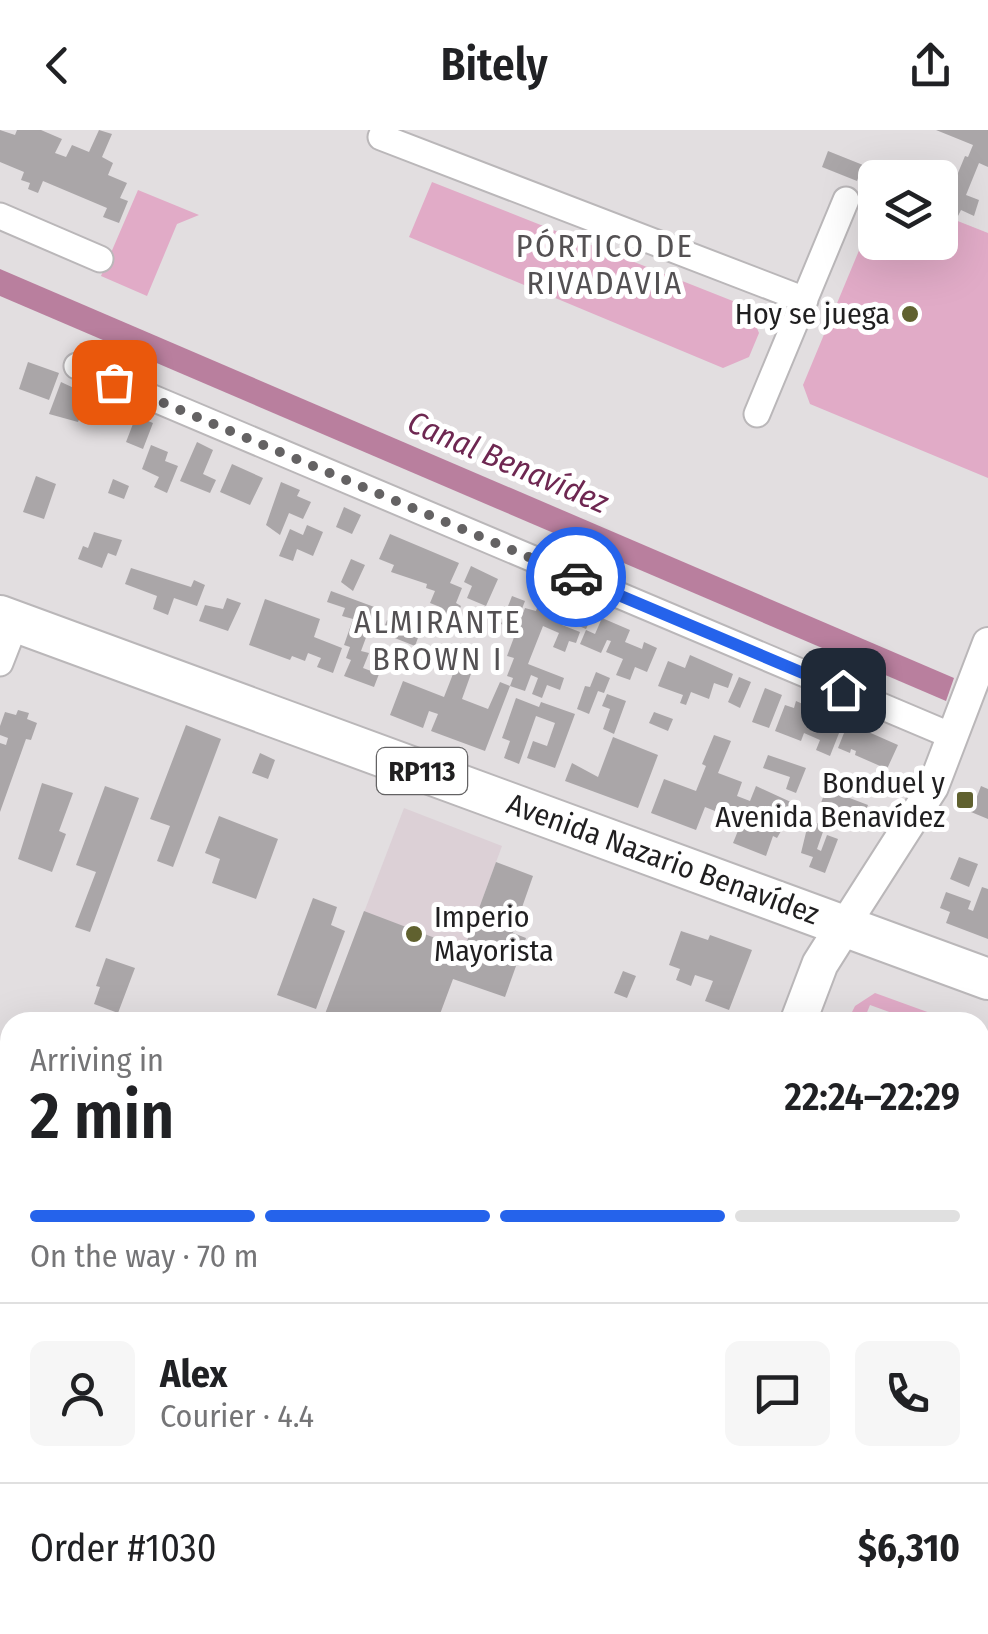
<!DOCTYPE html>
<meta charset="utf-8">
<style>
:root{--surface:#fff;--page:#f6f6f6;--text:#202124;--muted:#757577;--line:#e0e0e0;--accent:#2563eb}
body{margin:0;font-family:"Fira Sans Condensed",sans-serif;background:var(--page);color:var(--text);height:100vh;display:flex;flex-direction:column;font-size:38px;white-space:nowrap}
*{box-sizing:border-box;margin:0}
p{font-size:32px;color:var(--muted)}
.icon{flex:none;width:55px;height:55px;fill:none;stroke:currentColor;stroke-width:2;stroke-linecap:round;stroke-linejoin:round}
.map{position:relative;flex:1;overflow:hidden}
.drawer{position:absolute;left:0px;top:882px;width:990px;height:622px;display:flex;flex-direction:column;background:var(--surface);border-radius:30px 30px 0 0;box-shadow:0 10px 40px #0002}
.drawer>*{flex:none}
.controls{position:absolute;left:858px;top:30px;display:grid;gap:20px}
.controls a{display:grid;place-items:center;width:100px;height:100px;border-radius:15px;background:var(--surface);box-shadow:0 10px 40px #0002;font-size:50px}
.pin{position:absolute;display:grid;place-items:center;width:85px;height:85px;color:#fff;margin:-42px;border-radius:20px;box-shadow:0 5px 15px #0006}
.courier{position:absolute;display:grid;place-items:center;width:100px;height:100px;margin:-50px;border:8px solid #2563eb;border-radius:50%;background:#fff;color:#222;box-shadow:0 2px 12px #0007}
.overview em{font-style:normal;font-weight:600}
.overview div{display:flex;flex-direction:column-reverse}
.overview{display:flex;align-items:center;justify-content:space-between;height:170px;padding:0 30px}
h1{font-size:65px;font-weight:600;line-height:75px}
.bar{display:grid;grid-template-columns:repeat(4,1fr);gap:15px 10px;align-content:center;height:120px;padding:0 30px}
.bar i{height:12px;border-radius:8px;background:var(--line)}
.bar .active{background:var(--accent)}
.bar p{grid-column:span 4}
.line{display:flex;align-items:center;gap:25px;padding:0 30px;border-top:2px solid var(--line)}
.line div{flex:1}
.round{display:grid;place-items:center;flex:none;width:105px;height:105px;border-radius:15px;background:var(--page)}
header{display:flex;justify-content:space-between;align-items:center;height:130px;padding:0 30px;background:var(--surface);font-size:45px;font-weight:600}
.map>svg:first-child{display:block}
</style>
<header><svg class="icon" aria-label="back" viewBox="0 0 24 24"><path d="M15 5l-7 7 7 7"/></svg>Bitely<svg class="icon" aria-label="share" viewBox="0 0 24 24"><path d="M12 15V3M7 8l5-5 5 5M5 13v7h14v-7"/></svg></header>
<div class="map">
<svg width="988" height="1504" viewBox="0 0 988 1504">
<rect width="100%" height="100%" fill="#e2dee0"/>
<path fill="#dcd0d6" d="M404 678 502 716 437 892H322Z"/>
<path fill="#e1abc7" d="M432 52 748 177 759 203 749 227 723 238 409 107Z
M138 60 199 85 177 94 147 166 101 146Z
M875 82V112H940V84L988 103V348L810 274 803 255Z
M875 863 955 892H917L870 875 863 892H847L855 876Z"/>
<path fill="#b97f9e" d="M0 139 954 548 946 571 0 166Z"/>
<path fill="#aaa6a8" d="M0 0 15 5 17 0H41L62 9 55 23 66 27 72 15 89 22 99 0 112 4 102 27 113 33 108 45 127 53 120 68 128 71 119 93 103 87 107 78 43 51 38 63 28 59 30 53 21 50 24 42 0 32Z
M936 0H988V37L979 33 966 65 979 70 974 86 961 80 956 90 941 84 965 26 968 27 973 15Z
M828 21 863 35 857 51 822 37Z
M28 232 59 243 49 270 19 259Z
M61 252 89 265 78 292 49 284Z
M136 286 153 293 143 319 126 312Z
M197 312 213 320 203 344 216 350 210 363 180 351Z
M151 315 168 322 165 331 178 336 167 363 154 357 159 347 142 339Z
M232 334 263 348 250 375 220 362Z
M36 346 56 354 44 389 23 382Z
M113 349 129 356 124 369 108 363Z
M281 352 300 360 297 366 311 372 303 389 289 383 280 405 266 395Z
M344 377 361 385 352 404 336 397Z
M307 395 323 402 313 426 297 419 293 431 279 426 290 399 303 405Z
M94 402 122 410 116 426 108 423 102 438 78 429 83 416 88 418Z
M390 404 459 433 450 453 462 458 456 473 461 476 451 498 434 490 440 477 430 473 435 461 426 458 427 454 391 442 394 435 379 429Z
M351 429 365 435 353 461 341 452Z
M471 436 498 449 486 476 467 468 472 456 464 452Z
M131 438 191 457 194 450 205 455 197 476 174 468 168 485 153 479 157 466 125 454Z
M331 461 377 478 361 521 369 523 363 538 379 544 374 557 344 546 351 530 346 528 350 517 344 515 353 489 342 486 345 478 327 472Z
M512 466 525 471 514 499 501 494Z
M541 466 552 471 554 467 593 484 586 499 564 490 562 495 580 502 576 513 569 511 565 522 553 517 559 503 543 496 528 534 564 548 560 560 547 555 542 568 532 564 538 548 531 545 525 561 510 556 513 548 507 546 514 528 507 526 525 478 536 481Z
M227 468 241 473 228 501 199 491 205 475 223 479Z
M265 469 320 489 314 507 342 518 333 543 317 537 321 528 308 523 305 531 292 526 290 530 249 515Z
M602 488 630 500 625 512 642 519 644 512 657 518 647 542 635 537 630 550 616 545 623 529 606 522 611 511 607 510 601 523 580 514 586 500 595 504Z
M387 490 419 505 415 516 382 503Z
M397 515 411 521 398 543 387 539Z
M462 521 477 527 462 569 488 579 500 552 510 556 485 621 431 601 438 584 429 581 423 598 390 585 403 551 444 567Z
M690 525 733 544 728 558 714 553 709 569 691 562 686 575 680 573 683 565 658 556 668 531 685 538Z
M596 542 610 548 604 563 598 561 589 584 577 579 585 556 590 557Z
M739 547 751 552 740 578 728 572Z
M765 558 782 565 769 598 752 592Z
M607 564 626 571 614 604 603 599 610 579 602 576Z
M516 568 539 577 541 572 575 584 555 638 527 628 533 611 547 616 555 593 536 586 519 634 504 628 510 611 502 608Z
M796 571 830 586 827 593 841 598 830 626 816 620 820 610 804 603 801 611 775 601 785 575 794 578Z
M18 580 29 583 27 589 37 593 31 610 26 609 0 682V613L6 615 8 608 0 605V596L5 582 16 585Z
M654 582 673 589 668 601 649 593Z
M848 593 898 615 887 639 855 625 856 621 851 619 850 623 838 618Z
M186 595 221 609 173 737 157 731 170 696 150 689Z
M714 605 731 611 718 643 742 652 737 666 750 671 756 656 793 673 784 696 777 708 773 706 766 726 733 713 742 691 728 686 730 680 717 675 715 681 705 677 696 700 651 683 664 649 696 661 706 636 702 634Z
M613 607 658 625 638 678 565 651 572 633 598 647Z
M260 623 275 630 268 649 252 643Z
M768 625 806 638 796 663 786 659 790 647 763 638Z
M42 653 73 663 59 701 66 704 52 742 18 729Z
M105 656 139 668 90 802 75 797 96 742 76 735Z
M981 656 988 659V689L971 682Z
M826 659 868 675 861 692 841 684 835 700 825 696 817 719 821 721 827 705 838 709 825 743 809 737 813 727 801 723 809 690 822 695 829 676 821 673Z
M219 686 278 709 256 769 212 753 220 729 205 723Z
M959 727 978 734 969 757 950 749Z
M496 732 533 746 513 803 526 808 505 867 453 849 437 892H322L364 781 464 819Z
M982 757 988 759V809L946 793 950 782 940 778 946 762 971 771 968 779 973 781Z
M313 768 337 777 331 795 345 801 316 879 277 865Z
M681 801 708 810 710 805 752 820 729 880 705 871 713 851 695 845 691 856 676 850 680 839 669 835Z
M106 828 135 838 118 883 94 874 100 857 96 856Z
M623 841 636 846 627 868 614 863Z
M980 939 988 942V965L980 985Z
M988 1024V1070L980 1067V1044Z
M984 1413 988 1414V1457L980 1454V1423Z
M147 1495H523L519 1504H169Z
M691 1495H759L768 1501 767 1504H688Z
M779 1495H807L820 1500 819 1504H776Z"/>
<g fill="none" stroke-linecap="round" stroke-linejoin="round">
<defs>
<path id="minor" d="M384 0 381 7 805 170
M0 86 100 129
M77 236 952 606
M757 284 846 70
M0 533 16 492
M980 1103 988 1106
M980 1381 988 1384"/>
<path id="tertiary" d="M844 796 933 657 988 513"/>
<path id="secondary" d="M798 892 820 834 844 796
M564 1504 567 1495"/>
<path id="primary" d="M0 486 988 849"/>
</defs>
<use href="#minor" stroke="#bab7b9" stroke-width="29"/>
<use href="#tertiary" stroke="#bab7b9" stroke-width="34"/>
<use href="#secondary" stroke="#bab7b9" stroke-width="39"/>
<use href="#primary" stroke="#bab7b9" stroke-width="44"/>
<use href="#minor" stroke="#fff" stroke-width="25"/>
<use href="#tertiary" stroke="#fff" stroke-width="30"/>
<use href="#secondary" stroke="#fff" stroke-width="35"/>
<use href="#primary" stroke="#fff" stroke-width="40"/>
</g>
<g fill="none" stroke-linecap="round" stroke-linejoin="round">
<path stroke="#646263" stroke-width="10" stroke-dasharray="0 18" d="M114 252 576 447"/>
<path stroke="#2563eb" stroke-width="12" d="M576 447 843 560"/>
</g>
<g fill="#60612f" stroke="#fff" stroke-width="4">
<circle cx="910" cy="184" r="10"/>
<rect x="955" y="660" width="20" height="20" rx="5"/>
<circle cx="414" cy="804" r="10"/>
</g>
<g text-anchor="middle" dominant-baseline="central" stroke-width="10" stroke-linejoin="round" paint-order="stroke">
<rect fill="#fff" stroke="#636263" stroke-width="2.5" x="377" y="618" width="90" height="46" rx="8"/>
<g font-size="28" font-weight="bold" fill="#201f20">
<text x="422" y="641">RP113</text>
</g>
<g font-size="30" fill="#201f20" stroke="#fff" text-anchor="end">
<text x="890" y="184">Hoy se juega</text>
<text x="945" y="653">Bonduel y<tspan x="945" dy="34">Avenida Benavídez</tspan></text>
<text x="434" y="787" text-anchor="start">Imperio<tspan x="434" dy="34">Mayorista</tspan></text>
</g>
<g font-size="30" fill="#201f20" stroke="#fff">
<text transform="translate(663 729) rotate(20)">Avenida Nazario Benavídez</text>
</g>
<g font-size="32" letter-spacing="2.5" fill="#545153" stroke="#fff">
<text x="605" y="116">PÓRTICO DE<tspan x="605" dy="37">RIVADAVIA</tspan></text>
<text x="438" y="492">ALMIRANTE<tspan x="438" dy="37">BROWN I</tspan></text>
</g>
<g font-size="32" font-style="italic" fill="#6e2751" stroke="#fff">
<text transform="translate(508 332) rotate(23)">Canal Benavídez</text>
</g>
</g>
</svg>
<div class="controls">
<a><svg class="icon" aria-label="layers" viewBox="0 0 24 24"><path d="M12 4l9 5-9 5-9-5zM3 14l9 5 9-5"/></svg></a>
</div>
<div class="pin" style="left:114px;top:252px;background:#ea580c"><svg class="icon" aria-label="bag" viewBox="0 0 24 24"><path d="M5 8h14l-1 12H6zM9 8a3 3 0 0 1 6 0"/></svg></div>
<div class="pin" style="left:843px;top:560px;background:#1f2937"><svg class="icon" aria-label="home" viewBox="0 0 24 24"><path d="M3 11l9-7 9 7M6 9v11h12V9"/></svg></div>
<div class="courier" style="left:576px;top:447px"><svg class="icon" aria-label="car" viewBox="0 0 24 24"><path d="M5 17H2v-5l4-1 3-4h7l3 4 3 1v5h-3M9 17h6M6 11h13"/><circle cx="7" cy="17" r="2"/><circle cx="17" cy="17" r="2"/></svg></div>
<section class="drawer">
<div class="overview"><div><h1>2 min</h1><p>Arriving in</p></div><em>22:24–22:29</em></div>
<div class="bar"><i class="active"></i><i class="active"></i><i class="active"></i><i></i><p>On the way · 70 m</p></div>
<div class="line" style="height:180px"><a class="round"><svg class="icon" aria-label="person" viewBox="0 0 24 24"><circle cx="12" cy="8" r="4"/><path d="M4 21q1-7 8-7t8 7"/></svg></a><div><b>Alex</b><p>Courier · 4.4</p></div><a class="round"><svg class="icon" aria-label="chat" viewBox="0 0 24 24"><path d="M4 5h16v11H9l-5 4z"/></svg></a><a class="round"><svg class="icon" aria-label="phone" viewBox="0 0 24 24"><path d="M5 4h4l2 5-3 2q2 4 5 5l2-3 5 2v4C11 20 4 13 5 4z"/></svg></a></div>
<div class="line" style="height:130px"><div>Order #1030</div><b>$6,310</b></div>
</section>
</div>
